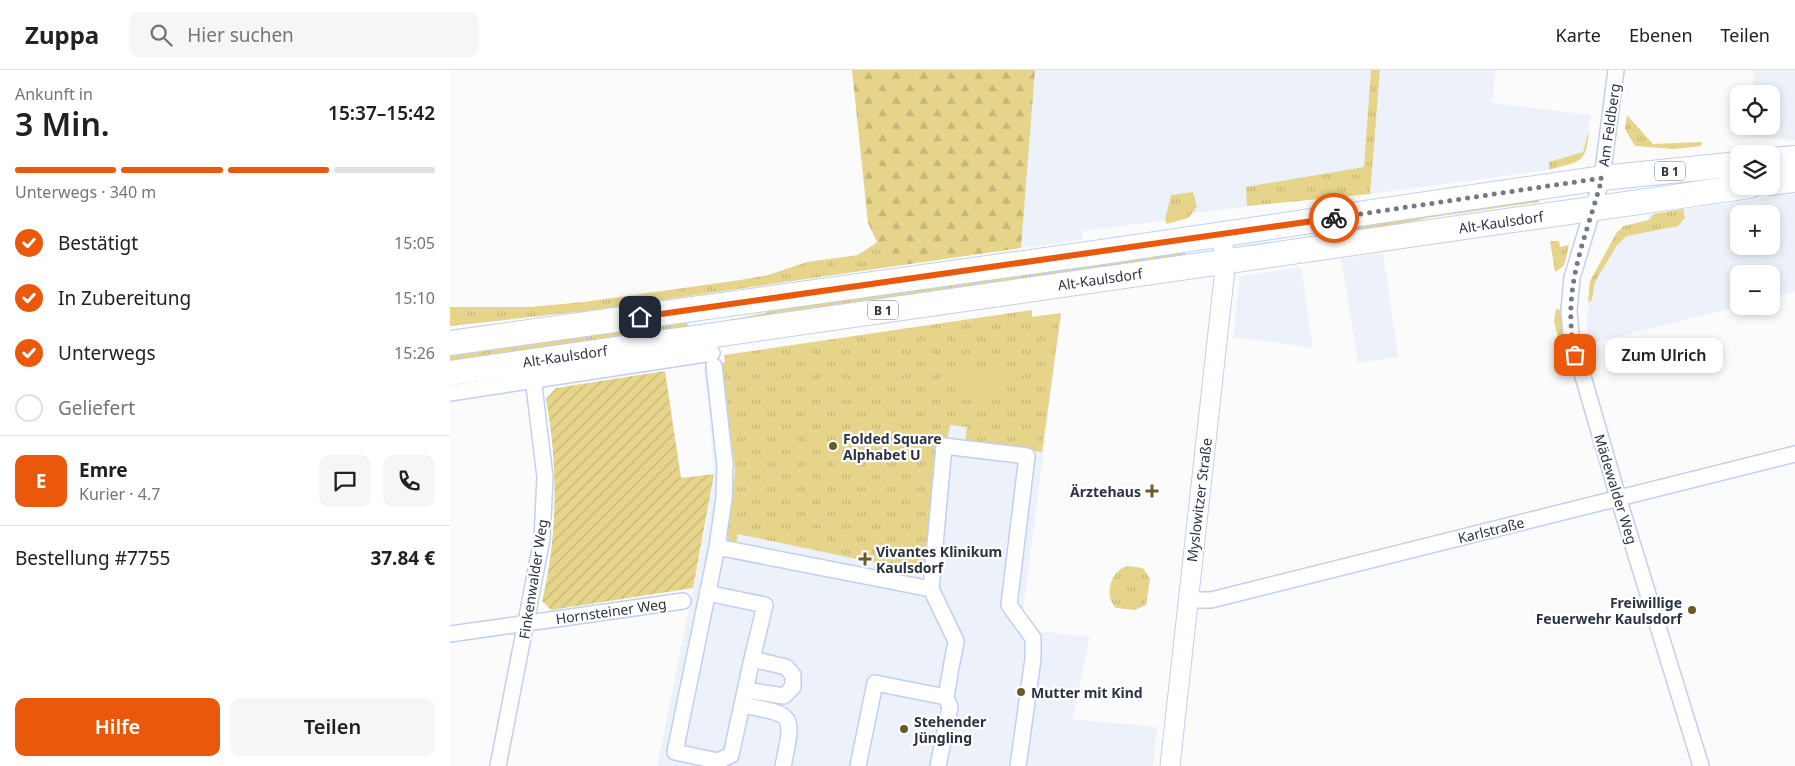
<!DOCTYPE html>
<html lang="de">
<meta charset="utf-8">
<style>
:root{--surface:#fff;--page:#f6f6f6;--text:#202124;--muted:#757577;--line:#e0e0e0;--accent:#ea580c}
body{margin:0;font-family:"Noto Sans",sans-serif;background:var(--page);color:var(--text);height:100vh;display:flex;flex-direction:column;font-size:19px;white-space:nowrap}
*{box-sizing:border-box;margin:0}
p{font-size:16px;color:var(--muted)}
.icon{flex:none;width:28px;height:28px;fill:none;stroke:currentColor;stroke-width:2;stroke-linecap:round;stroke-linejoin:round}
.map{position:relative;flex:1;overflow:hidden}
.side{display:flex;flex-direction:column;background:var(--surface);width:450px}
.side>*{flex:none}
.controls{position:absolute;left:1280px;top:15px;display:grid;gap:10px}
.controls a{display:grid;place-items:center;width:50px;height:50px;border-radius:10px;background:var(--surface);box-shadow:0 2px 8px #0003;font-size:25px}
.pin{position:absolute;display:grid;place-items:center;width:42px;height:42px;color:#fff;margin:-21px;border-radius:10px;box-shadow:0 2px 8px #0006}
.courier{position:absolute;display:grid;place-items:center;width:50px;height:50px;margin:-25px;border:4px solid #ea580c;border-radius:50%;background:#fff;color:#222;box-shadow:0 1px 6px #0007}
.bubble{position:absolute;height:35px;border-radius:10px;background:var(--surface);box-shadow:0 2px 8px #0003;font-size:16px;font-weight:600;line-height:35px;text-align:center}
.headline em{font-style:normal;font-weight:600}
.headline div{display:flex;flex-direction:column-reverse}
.headline{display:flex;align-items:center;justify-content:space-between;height:85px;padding:0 15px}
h1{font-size:32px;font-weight:600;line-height:38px}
.bar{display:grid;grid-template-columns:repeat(4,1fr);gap:8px 5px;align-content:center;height:60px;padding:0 15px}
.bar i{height:6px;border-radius:4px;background:var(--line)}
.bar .selected{background:var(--accent)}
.bar p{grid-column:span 4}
.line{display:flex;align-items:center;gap:12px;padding:0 15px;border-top:1px solid var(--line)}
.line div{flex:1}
.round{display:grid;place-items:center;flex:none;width:52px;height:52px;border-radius:10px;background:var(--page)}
ol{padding:0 15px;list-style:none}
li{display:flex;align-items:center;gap:15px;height:55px}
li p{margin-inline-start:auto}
li .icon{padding:5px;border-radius:50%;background:var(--accent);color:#fff;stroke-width:4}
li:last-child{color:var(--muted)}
li i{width:28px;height:28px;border:2px solid var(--line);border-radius:50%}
.button{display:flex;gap:10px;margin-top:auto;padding:10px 15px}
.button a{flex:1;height:58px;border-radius:10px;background:var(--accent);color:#fff;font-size:20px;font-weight:600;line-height:58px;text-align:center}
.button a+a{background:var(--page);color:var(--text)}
header{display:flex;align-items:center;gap:30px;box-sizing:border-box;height:70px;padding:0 25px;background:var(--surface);border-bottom:1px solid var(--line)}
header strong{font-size:24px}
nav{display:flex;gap:28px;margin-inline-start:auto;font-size:18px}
.search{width:350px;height:45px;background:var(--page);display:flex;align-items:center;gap:12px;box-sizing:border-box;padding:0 18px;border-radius:10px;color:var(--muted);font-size:19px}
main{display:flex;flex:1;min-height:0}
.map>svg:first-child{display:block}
</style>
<header>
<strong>Zuppa</strong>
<div class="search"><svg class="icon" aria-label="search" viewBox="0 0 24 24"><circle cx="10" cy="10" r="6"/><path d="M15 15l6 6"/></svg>Hier suchen</div>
<nav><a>Karte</a><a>Ebenen</a><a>Teilen</a></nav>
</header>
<main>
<section class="side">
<div class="headline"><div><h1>3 Min.</h1><p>Ankunft in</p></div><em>15:37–15:42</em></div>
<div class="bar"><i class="selected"></i><i class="selected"></i><i class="selected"></i><i></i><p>Unterwegs · 340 m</p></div>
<ol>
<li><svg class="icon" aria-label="check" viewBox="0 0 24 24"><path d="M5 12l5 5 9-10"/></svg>Bestätigt<p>15:05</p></li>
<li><svg class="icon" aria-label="check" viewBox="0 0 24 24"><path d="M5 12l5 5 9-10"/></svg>In Zubereitung<p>15:10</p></li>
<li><svg class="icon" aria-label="check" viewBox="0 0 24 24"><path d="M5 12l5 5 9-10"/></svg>Unterwegs<p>15:26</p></li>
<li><i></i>Geliefert</li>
</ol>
<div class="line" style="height:90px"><b class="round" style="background:var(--accent);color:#fff">E</b><div><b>Emre</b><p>Kurier · 4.7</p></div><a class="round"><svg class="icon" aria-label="chat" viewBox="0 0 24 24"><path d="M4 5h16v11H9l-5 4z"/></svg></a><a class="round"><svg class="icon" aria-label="phone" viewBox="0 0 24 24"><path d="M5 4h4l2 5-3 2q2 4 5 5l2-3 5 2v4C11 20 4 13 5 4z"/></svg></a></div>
<div class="line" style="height:65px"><div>Bestellung #7755</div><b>37.84 €</b></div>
<div class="button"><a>Hilfe</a><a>Teilen</a></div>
</section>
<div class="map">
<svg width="1345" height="696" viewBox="0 0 1345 696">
<defs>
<pattern id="grass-tufts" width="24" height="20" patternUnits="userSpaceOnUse" patternTransform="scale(1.25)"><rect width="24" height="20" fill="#e6d48b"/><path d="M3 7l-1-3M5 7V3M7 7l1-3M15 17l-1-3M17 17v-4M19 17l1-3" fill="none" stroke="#c6b779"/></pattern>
<pattern id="forest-firs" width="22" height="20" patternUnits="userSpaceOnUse" patternTransform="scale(1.25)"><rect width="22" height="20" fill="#e6d48b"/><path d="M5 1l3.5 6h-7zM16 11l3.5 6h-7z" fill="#c6b779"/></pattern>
<pattern id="garden-furrows" width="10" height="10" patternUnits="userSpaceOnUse" patternTransform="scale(1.25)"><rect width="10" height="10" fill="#e6d48b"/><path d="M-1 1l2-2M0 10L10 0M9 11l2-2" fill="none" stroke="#c6b779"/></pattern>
</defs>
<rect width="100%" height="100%" fill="#fbfbfb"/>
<path fill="#edf1f9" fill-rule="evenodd" d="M585 0H1046L1042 33 1141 45 1133 82 1099 92V100L920 124 875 127 744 143 741 147 633 161 632 170 571 178Z
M1304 0H1345V70L1297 67 1298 56H1321V24H1302Z
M1345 124V221L1321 228V204H1289V236L1140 274 1137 256 1140 211 1167 162 1174 156 1198 150 1199 144ZM1289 144H1321V176H1289Z
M933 183 948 287 908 293 891 189Z
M851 197 863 278 783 267 790 206Z
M611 243 571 559 640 567 622 649 707 657 703 696H207L255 460 264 404 260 351 253 296Z"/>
<path fill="url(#grass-tufts)" d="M921 0H930L920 124 797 136 796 117 914 97Z
M1177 45 1203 74 1252 72 1251 76 1224 79 1185 76 1175 59Z
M1139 59C1136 95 1132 90 1099 100V92L1133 82Z
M743 122 747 137 738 148 717 154 715 150 721 125Z
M1089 127V132L976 148 925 162 867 170 865 165 927 151Z
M1233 139 1235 148 1228 156 1177 166 1167 175 1145 212 1142 230 1138 232 1140 211 1167 162 1174 156 1199 150 1204 144Z
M429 171 439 197 136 241 0 256V237H80L134 232 290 210 318 205 357 192 408 185Z
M1100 171H1109L1110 177 1119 175 1114 196 1105 202Z
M735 178 736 188 269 255 279 250 315 243 337 235Z
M1106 239 1110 240 1114 269 1109 271 1104 252Z
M582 240V247L611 243 592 382 515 372 517 357 500 355 478 487 464 501 288 464 286 474 277 472 285 401 272 293 275 292 274 285Z
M233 250 241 257 0 295V281Z
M677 496 693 498 700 509 696 535 685 540 666 538C653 526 661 500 677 496Z"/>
<path fill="url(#forest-firs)" d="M402 0H585L571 178 439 197 418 153Z"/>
<path fill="url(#garden-furrows)" d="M215 301 231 408 264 404 243 518 101 540 92 531C108 466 108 394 96 329L106 318Z"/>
<path fill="#e6d48b" d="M513 295 555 301 551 331 509 325Z"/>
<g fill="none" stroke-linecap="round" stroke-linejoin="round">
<defs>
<path id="minor" d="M1166 0 1152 108 1122 208 1119 240 1121 265 1168 427 1251 696
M264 296 275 395 274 428 267 477 225 682 268 691 281 685 302 589 336 597 343 605V617L334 626 295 620
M0 323 262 283
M267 477 481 519 494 376 577 386 559 535 583 568V589L568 696
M481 519 506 571 501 598
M257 523 315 535 302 589
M737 530H761L1345 384
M0 564 233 531
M496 627 500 604
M292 635C345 645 344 643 333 696
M48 696 92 469 95 407 81 291
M408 696 425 613 496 627 500 637 488 696"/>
<path id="tertiary" d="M720 696 776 190 770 164"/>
<path id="primary" d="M1321 90 1345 88
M1321 113 1345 110
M0 273 652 182 1152 108 1289 94
M0 303 1300 116"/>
</defs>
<use href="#minor" stroke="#bfd0f1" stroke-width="18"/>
<use href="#tertiary" stroke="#bfd0f1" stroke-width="21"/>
<use href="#primary" stroke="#bfd0f1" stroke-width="26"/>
<use href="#minor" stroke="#fff" stroke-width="15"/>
<use href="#tertiary" stroke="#fff" stroke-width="19"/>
<use href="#primary" stroke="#fff" stroke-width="24"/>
</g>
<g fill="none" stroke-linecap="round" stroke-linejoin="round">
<path stroke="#757a82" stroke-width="5" stroke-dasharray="0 9" d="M884 148 1152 108C1135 172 1111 217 1125 285"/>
<path stroke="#ea580c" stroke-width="6" d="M190 247 884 148"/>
</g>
<g fill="#675b27" stroke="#fff" stroke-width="2">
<circle cx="383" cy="376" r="5"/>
<path d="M699.5 413.5h5v5h5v5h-5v5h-5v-5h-5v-5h5z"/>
<path d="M412.5 481.5h5v5h5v5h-5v5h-5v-5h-5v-5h5z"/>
<circle cx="1242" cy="540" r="5"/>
<circle cx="571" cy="622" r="5"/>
<circle cx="454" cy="659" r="5"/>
</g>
<g text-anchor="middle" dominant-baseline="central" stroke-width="4.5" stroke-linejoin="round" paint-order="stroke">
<g fill="#fff" stroke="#6c717a" stroke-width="1">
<rect x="1205" y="91.5" width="30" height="19" rx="4"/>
<rect x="418" y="230.5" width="30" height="19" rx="4"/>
</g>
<g font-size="12" font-weight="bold" fill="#2d3441">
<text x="1220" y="101">B 1</text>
<text x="433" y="240">B 1</text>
</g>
<g font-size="14" fill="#2d3441" stroke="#fff">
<text transform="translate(1159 55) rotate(-82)">Am Feldberg</text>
<text transform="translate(1051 152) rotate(-8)">Alt-Kaulsdorf</text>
<text transform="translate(650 209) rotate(-8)">Alt-Kaulsdorf</text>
<text transform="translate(115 286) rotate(-8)">Alt-Kaulsdorf</text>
<text transform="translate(1166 419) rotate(73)">Mädewalder Weg</text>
<text transform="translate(749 430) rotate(-83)">Myslowitzer Straße</text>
<text transform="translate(1041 460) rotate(-14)">Karlstraße</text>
<text transform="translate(83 509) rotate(-81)">Finkenwalder Weg</text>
<text transform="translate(161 541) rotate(-8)">Hornsteiner Weg</text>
</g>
<g font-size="14" font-weight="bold" fill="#2d3441" stroke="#fff" text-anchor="start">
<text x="393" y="368">Folded Square<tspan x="393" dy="16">Alphabet U</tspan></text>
<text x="691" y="421" text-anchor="end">Ärztehaus</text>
<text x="426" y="481">Vivantes Klinikum<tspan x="426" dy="16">Kaulsdorf</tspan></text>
<text x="1232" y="532" text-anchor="end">Freiwillige<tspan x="1232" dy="16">Feuerwehr Kaulsdorf</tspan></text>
<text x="581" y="622">Mutter mit Kind</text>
<text x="464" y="651">Stehender<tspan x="464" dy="16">Jüngling</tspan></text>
</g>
</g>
</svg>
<div class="controls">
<a><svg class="icon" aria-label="locate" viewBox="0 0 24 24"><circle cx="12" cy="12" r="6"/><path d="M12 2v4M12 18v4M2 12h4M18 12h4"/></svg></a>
<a><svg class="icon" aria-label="layers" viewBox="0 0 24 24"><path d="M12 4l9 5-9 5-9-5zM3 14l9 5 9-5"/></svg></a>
<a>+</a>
<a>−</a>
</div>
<div class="pin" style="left:1125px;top:285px;background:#ea580c"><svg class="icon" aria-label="bag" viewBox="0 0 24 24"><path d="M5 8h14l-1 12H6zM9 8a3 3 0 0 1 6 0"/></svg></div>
<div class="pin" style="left:190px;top:247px;background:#1f2937"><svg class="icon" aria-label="home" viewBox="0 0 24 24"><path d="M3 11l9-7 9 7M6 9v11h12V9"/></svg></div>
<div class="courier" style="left:884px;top:148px"><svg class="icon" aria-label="bike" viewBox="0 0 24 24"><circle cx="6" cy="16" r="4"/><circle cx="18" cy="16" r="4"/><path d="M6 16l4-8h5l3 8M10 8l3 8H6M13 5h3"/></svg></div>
<div class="bubble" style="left:1155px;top:268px;width:118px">Zum Ulrich</div>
</div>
</main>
